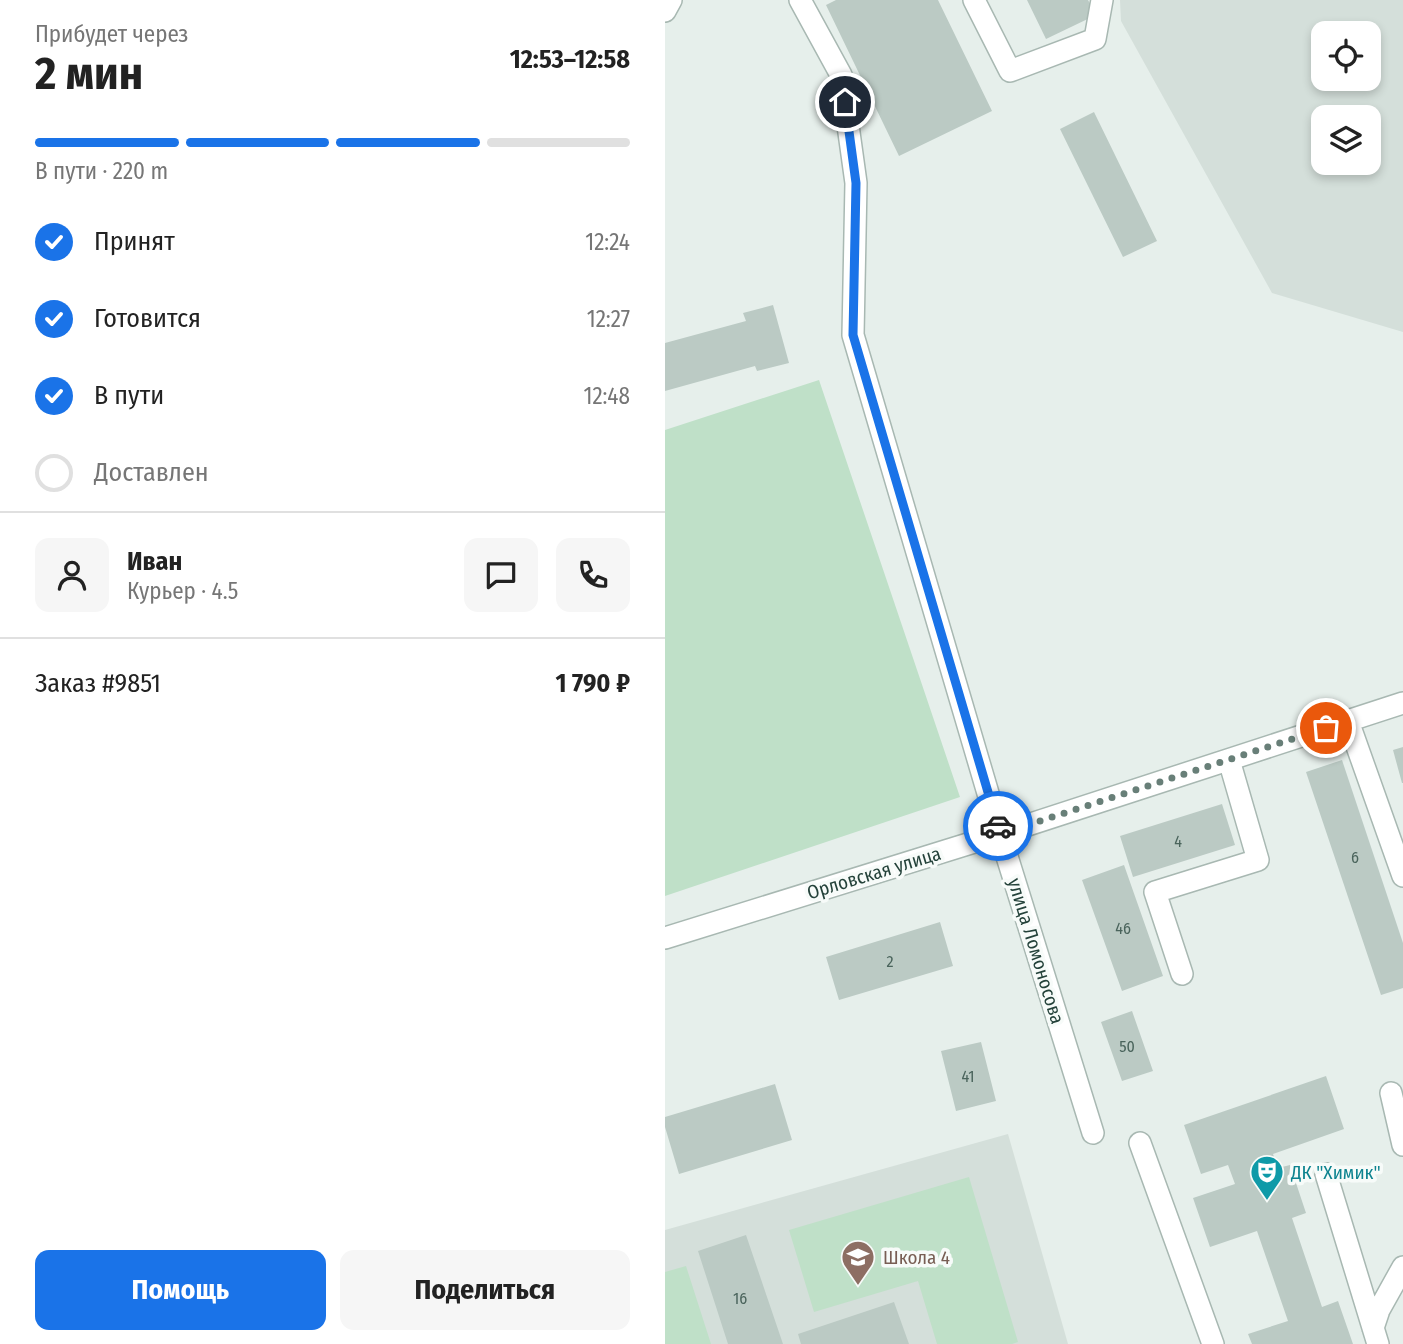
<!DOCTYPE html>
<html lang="ru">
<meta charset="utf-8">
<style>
:root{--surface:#fff;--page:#f6f6f6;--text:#222;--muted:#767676;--line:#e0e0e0;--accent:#1a73e8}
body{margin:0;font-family:"Fira Sans Condensed",sans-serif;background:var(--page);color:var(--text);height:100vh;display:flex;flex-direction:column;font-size:26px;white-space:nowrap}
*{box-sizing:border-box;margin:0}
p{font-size:23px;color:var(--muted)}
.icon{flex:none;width:38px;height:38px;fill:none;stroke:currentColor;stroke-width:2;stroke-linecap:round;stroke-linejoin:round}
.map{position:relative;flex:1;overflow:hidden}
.details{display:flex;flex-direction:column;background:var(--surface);width:665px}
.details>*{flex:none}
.fabs{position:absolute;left:646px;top:21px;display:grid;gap:14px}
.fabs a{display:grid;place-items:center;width:70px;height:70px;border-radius:14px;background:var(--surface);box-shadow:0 4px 10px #0003;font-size:35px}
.pin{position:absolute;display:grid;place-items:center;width:60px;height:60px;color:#fff;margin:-30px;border:4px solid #fff;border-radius:50%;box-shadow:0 2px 7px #0007}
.courier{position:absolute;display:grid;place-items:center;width:70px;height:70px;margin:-35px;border:5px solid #1a73e8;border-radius:50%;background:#fff;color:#222;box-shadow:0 2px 9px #0007}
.overview em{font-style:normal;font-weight:700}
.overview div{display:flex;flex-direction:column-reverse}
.overview{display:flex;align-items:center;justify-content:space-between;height:119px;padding:0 35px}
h1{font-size:46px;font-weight:700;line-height:52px}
.bar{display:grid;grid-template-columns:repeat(4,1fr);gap:10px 7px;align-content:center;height:84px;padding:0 35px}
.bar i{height:9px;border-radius:5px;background:var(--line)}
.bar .active{background:var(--accent)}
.bar p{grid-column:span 4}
.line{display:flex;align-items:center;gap:18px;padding:0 35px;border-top:2px solid var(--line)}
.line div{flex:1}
.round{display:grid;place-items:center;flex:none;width:74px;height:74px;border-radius:14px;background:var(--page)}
ol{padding:0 35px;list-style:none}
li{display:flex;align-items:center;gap:21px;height:77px}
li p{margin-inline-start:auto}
li .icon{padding:7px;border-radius:50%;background:var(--accent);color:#fff;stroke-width:4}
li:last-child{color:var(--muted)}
li i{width:38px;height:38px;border:4px solid var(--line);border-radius:50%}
.primary-button{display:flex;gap:14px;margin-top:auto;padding:14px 35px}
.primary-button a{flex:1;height:80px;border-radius:14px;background:var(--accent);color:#fff;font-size:28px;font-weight:700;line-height:80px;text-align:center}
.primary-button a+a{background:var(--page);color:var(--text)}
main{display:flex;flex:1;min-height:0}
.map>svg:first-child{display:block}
</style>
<main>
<section class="details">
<div class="overview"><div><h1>2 мин</h1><p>Прибудет через</p></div><em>12:53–12:58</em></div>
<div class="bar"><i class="active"></i><i class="active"></i><i class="active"></i><i></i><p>В пути · 220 m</p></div>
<ol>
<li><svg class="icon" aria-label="check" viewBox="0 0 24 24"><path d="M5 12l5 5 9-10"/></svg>Принят<p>12:24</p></li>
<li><svg class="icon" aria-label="check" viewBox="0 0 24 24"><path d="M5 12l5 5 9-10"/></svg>Готовится<p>12:27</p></li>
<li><svg class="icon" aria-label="check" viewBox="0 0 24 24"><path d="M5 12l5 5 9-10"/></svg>В пути<p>12:48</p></li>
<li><i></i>Доставлен</li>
</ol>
<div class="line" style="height:126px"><a class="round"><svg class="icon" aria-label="person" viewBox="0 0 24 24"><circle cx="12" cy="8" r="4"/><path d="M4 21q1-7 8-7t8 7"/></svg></a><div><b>Иван</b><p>Курьер · 4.5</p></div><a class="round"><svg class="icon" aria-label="chat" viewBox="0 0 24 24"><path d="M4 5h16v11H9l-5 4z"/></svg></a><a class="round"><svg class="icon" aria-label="phone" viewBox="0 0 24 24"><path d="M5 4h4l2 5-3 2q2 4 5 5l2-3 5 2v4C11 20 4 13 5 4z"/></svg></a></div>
<div class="line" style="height:91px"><div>Заказ #9851</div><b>1 790 ₽</b></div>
<div class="primary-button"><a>Помощь</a><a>Поделиться</a></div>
</section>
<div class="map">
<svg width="738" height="1344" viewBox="0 0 738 1344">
<rect width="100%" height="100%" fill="#e6efeb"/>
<path fill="#d4dfda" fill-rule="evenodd" d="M455 0H738V332L607 293 456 21ZM658 33H704V79H658ZM658 117H704V163H658Z
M343 1134 403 1344H0V1230Z"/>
<path fill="#bfe0c8" d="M154 380 295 797 0 896V430Z
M304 1177 353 1342 347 1344H272L253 1281 149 1312 124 1230Z
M21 1266 46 1344H0V1272Z"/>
<path fill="#bbcac4" d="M171 0H273L327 111 234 156 161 5Z
M362 0H423L431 15 381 39Z
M429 112 492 241 458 257 395 129Z
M108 305 124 363 92 371 90 366 0 391V343L81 321 78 313Z
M738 747V783H737L728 750Z
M677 760 738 943V988L716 995 641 772Z
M557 804 570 845 468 877 455 836Z
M459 865 498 976 457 991 417 880Z
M275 922 288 966 174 1000 161 957Z
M467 1011 488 1071 457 1081 436 1022Z
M316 1042 331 1101 291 1111 276 1051Z
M661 1076 679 1129 608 1154 613 1168 625 1165 641 1213 627 1218 657 1307 673 1301 688 1344H587L583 1334 623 1321 592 1231 545 1247 528 1198 570 1184 563 1165 536 1174 519 1125Z
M110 1084 127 1140 14 1174 0 1127V1117Z
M81 1235 118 1344H63L33 1251Z
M229 1302 244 1344H136L133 1334Z"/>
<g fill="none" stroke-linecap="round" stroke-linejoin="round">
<defs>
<path id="minor" d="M135 0 176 75 191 183 188 335 335 834 428 1133
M309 0 345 71 430 39 437 0
M0 11 6 0
M683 721 738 876
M0 938 335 834 738 703
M517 974 490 892 593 860 564 760
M726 1093 738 1145
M475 1143 548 1344
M661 1174 713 1344
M708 1328 714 1310 738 1267"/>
</defs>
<use href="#minor" stroke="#a8b8b2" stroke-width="24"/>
<use href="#minor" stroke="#fff" stroke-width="21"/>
</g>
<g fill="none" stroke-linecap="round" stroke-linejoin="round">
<path stroke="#687f78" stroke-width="7" stroke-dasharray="0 12.6" d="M333 826 335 834 661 728"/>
<path stroke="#1a73e8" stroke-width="9" d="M180 102 191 183 188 335 333 826"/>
</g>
<defs>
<symbol id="theatre-pin" viewBox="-11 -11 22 30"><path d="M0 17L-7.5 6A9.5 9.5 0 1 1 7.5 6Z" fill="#0f9aa8" stroke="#f7fbf9"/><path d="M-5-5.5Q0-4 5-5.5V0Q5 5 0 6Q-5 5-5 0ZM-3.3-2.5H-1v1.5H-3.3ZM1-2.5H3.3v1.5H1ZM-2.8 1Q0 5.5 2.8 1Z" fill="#fff"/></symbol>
<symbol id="school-pin" viewBox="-11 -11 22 30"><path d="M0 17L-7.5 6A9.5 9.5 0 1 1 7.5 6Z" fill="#8d6e63" stroke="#f7fbf9"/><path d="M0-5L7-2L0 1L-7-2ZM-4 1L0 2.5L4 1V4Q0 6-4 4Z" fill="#fff"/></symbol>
</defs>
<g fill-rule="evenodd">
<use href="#theatre-pin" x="583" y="1153" width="38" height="52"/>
<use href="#school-pin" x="174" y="1238" width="38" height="52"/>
</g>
<g text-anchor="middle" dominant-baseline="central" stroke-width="7" stroke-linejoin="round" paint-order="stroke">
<g font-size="16" fill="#4a645c">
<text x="513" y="841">4</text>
<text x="690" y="857">6</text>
<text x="458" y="928">46</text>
<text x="225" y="961">2</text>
<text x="462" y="1046">50</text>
<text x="303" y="1076">41</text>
<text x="75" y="1298">16</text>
</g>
<g font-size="19" fill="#24423a" stroke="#f7fbf9">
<text transform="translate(209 873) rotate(-17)">Орловская улица</text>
<text transform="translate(371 951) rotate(73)">улица Ломоносова</text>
</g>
<g font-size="19" fill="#0d838f" stroke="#f7fbf9" text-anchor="start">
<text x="626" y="1172">ДК "Химик"</text>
</g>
<g font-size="19" fill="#785e54" stroke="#f7fbf9" text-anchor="start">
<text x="218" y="1257">Школа 4</text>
</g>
</g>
</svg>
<div class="fabs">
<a><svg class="icon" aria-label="locate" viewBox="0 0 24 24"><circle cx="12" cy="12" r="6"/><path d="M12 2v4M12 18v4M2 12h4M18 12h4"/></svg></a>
<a><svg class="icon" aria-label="layers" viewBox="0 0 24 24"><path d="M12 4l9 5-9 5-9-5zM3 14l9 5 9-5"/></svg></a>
</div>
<div class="pin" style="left:661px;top:728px;background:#ea580c"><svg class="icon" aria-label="bag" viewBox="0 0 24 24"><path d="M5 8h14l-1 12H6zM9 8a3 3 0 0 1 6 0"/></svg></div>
<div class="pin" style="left:180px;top:102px;background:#1f2937"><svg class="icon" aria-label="home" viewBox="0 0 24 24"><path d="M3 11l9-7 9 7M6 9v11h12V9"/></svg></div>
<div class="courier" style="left:333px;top:826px"><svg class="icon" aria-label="car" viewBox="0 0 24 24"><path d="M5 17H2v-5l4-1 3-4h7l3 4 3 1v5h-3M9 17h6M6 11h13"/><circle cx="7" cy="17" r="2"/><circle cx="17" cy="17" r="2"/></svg></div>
</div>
</main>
